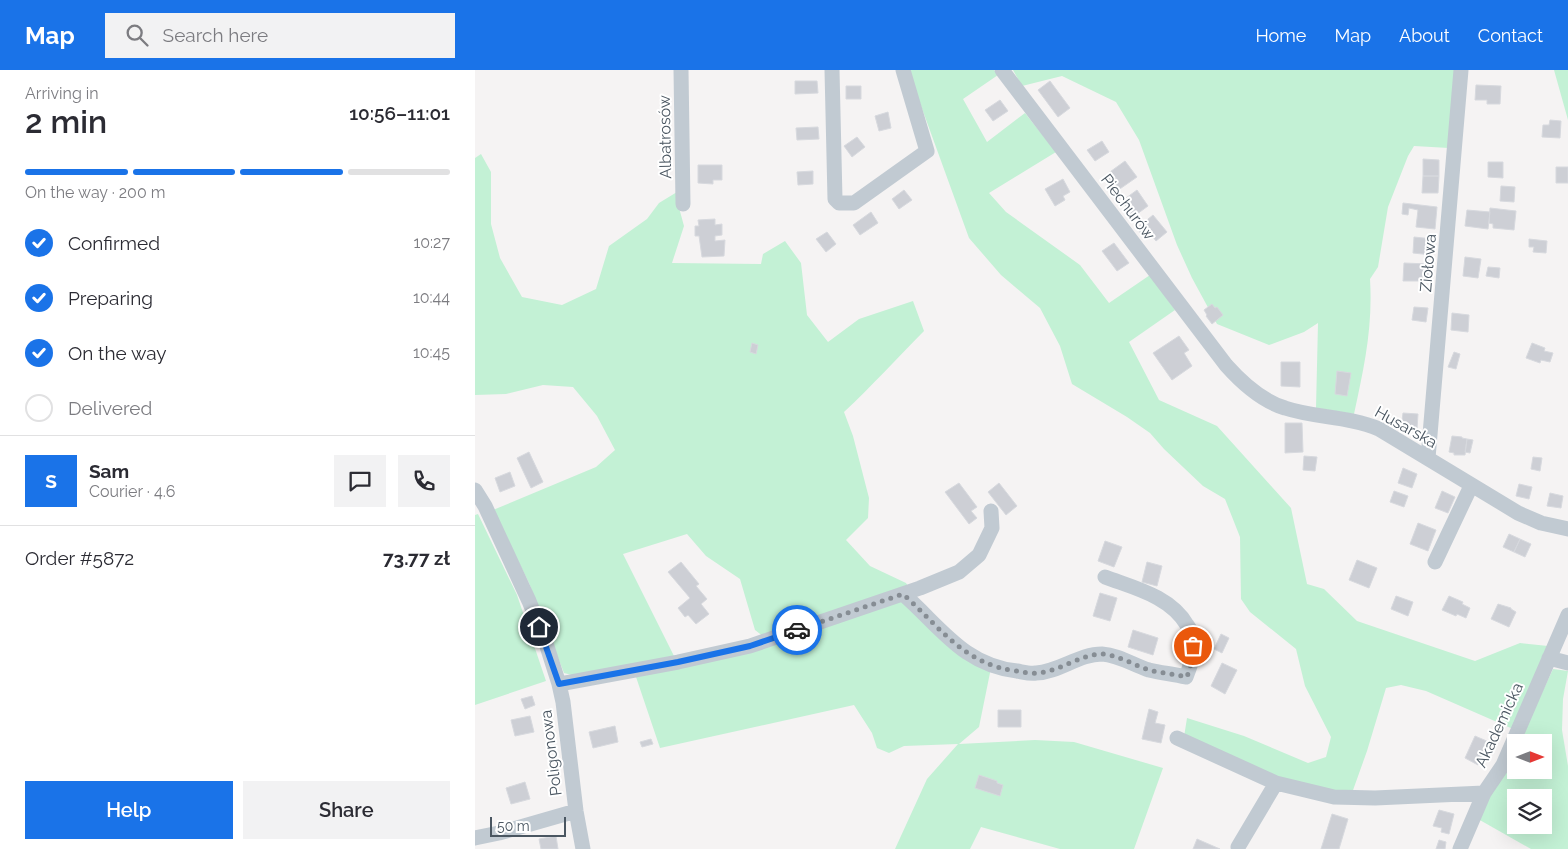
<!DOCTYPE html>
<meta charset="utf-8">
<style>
:root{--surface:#fff;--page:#f2f2f3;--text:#2b2b33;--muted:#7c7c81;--line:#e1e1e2;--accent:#1a73e8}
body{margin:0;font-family:Raleway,sans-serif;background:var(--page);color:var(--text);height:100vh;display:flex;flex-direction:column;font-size:19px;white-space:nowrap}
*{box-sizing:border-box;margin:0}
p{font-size:16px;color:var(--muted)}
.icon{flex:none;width:28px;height:28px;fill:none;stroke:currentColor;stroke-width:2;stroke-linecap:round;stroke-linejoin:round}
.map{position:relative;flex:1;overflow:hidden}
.sheet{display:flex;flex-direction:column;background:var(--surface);width:475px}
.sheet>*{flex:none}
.needle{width:32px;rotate:90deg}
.buttons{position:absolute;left:1032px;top:664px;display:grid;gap:10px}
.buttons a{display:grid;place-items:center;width:45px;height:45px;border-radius:0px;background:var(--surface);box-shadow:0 5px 20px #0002;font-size:25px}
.scale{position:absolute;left:15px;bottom:12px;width:76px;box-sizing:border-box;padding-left:5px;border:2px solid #4a5661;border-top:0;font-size:14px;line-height:18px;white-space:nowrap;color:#4a5661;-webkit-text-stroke:4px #fff;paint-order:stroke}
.pin{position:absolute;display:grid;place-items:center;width:42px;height:42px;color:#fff;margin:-21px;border:2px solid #fff;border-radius:50%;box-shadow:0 1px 5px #0007}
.courier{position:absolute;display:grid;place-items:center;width:50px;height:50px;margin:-25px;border:4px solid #1a73e8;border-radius:50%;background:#fff;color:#222;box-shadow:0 1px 6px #0007}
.head em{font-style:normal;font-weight:600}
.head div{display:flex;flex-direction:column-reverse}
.head{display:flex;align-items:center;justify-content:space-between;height:85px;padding:0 25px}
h1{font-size:32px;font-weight:600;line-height:38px}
.bar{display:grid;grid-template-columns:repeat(4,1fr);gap:8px 5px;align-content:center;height:60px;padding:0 25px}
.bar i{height:6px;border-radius:4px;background:var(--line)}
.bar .current{background:var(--accent)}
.bar p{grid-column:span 4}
.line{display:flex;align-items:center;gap:12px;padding:0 25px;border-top:1px solid var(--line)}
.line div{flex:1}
.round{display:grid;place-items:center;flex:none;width:52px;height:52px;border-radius:0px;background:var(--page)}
ol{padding:0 25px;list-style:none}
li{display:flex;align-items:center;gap:15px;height:55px}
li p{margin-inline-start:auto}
li .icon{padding:5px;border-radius:50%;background:var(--accent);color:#fff;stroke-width:4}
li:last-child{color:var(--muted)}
li i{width:28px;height:28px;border:2px solid var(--line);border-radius:50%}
.action{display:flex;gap:10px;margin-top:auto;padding:10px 25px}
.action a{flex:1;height:58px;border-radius:0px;background:var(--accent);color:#fff;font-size:20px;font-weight:600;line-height:58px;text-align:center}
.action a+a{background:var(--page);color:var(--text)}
header{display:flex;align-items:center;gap:30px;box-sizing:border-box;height:70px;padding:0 25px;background:var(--accent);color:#fff}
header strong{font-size:24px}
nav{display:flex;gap:28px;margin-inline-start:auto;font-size:18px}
.search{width:350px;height:45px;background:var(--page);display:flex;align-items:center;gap:12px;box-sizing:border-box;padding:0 18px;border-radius:0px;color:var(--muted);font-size:19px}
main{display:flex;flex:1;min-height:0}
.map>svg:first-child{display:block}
</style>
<header>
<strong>Map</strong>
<div class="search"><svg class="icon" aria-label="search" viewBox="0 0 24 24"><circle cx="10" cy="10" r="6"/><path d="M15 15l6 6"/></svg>Search here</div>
<nav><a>Home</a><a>Map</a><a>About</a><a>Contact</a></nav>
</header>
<main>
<section class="sheet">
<div class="head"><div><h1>2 min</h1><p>Arriving in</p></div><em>10:56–11:01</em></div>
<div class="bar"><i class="current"></i><i class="current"></i><i class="current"></i><i></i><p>On the way · 200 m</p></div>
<ol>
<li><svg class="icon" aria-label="check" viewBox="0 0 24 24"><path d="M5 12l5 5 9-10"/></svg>Confirmed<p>10:27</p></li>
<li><svg class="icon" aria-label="check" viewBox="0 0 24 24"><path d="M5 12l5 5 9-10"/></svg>Preparing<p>10:44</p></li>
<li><svg class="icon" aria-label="check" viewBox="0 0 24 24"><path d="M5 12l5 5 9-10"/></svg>On the way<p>10:45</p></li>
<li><i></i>Delivered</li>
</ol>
<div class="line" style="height:90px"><b class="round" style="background:var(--accent);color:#fff">S</b><div><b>Sam</b><p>Courier · 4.6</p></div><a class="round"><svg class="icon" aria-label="chat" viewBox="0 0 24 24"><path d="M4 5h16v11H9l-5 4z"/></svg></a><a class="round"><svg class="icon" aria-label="phone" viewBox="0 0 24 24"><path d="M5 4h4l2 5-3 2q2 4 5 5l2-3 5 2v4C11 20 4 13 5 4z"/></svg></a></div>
<div class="line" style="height:65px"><div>Order #5872</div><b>73.77 zł</b></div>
<div class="action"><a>Help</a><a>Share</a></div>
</section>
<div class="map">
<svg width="1093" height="779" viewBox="0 0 1093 779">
<rect width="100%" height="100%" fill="#f5f3f3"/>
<path fill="#c3f1d5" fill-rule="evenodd" d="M433 0H519L523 5 488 29 512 72 550 43 581 82 514 123 531 142 605 195 634 233 675 205 700 240 654 272 684 330 742 356 816 438 832 514 849 519 882 551 1000 591 1045 573 1073 576 1038 659 951 621 926 615 911 618 892 681 877 723C820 723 760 689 709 667L712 648 769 666 833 693 851 687 856 667 830 616 821 579 775 542 766 529 765 467 750 429 728 416 689 379 675 363 652 347 597 314 585 276 565 238 526 205 494 168Z
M538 0H981L974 78 939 76 933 86 913 137 903 197 895 209C898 257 889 298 879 344L841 338 843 253 829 262 794 275 742 254 717 208 702 175 664 70 641 32 587 6 547 16Z
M1079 0H1093V50Z
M6 84 16 102V154L25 188 47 227 87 235 121 219 134 176 172 149 184 133 202 122 203 134 209 156 197 193 286 194 288 184 310 171 326 193 332 245 353 272 384 249 438 231 449 261C422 288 397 316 369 342L378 366 394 428 393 448 371 470 395 496 431 513 463 564 517 593 504 657 484 674 560 670 599 672 688 698 659 779H585L506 757 495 779H420L452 709 483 674 429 676 414 683 402 678 397 663 379 635 185 678 160 604 101 606 89 603 54 513 18 440 121 397 140 380 122 346 98 317 68 315 31 324 0 325V88ZM212 464 231 486 265 509 280 560 297 573 200 588 148 484Z
M3 444 42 525 71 611 0 635V445Z
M1078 599 1093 601 1088 629 1087 660 1093 696V779H1056L1003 749 1014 726 1041 680V700H1069V672H1044ZM1041 728H1069V755H1041Z"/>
<path fill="#cdcfd5" stroke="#d7d9de" d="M320 11H342L343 23 320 24Z
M575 11 595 38 583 47 563 20Z
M1001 15 1026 16 1025 34H1012V30H1000Z
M371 16H386V29H371Z
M525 30 533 41 518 51 510 40Z
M413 42 416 58 404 61 400 46Z
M1075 50 1086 51 1085 68 1067 67 1068 55H1074Z
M343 57 344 69 322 70 321 58Z
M382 67 390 77 377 87 369 76Z
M627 71 634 82 620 91 612 80Z
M948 89 964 90V106H948Z
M650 91 662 107 639 123 628 107Z
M1013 92H1028V108L1013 107Z
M223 95H247V110H238V114L223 113Z
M1081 97H1093V113H1081Z
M338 101V114L323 115 322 102Z
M948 106H964L963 123H947Z
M588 109 595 122 588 126 590 130 580 136 570 119Z
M1026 116 1040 117 1039 132 1025 131Z
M429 120 437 130 424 139 417 129Z
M662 120 673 136 658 147 647 131Z
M928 133 962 137 960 159 941 157 943 140 934 138 933 145 927 144Z
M1015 138 1041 141 1039 160 1018 158V154L1014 153Z
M992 140 1015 142 1013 159 990 156Z
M396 142 403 153 385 165 378 155Z
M678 145 692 162 681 171 675 163 669 168 662 158Z
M240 149V155L247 154V165L240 166V171L250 170 249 186 227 187 224 166H220V156H224L223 150Z
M352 162 361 174 351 182 341 169Z
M939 167 958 169 957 185 938 183Z
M1054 169 1072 171 1071 183 1058 182 1059 177H1054Z
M639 173 654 193 642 201 627 181Z
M990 187 1006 189 1003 208 988 206Z
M929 193 953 194V211H928Z
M1013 197 1025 198 1024 208 1011 206Z
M737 234 740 238 742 237 748 245 737 254 731 246 732 245 729 240Z
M939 237 953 238 951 252 937 250Z
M977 243 994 245 993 262 976 260Z
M704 266 714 280 709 283 717 296 697 310 678 283Z
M277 273 283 275 281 284 275 282Z
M1057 273 1070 278 1069 281 1078 283 1075 292 1066 290 1065 293 1051 288Z
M979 282 985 284 981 299 973 297Z
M806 292H825V317L806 316Z
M862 301 876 303 872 326 860 324Z
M928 343 943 344 942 359 926 358Z
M810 353H827L828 382 810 383Z
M977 366 987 367V368L992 369 990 385H979V383L974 382Z
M992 369 998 370 995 383 990 382Z
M54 382 68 412 56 418 42 388Z
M829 386 842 387 840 401 828 400Z
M1058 387 1067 388 1065 401 1056 399Z
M928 398 942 404 937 418 923 413Z
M35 402 40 416 25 422 20 408Z
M484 413 502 437 496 441 502 448 494 454 470 422Z
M524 413 542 436 531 445 513 422Z
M1044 414 1057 417 1054 429 1041 426Z
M919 421 933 426 929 437 915 432Z
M967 421 980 427 973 443 960 438Z
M1075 423 1088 426 1086 438 1072 436Z
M943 453 961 460 953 481 935 474Z
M1034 464 1045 469 1039 482 1028 477Z
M1045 469 1056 474 1050 487 1039 482Z
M630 471 647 477 639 497 623 491Z
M882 490 902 498 894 518 874 510Z
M206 492 224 514 221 516 232 529 226 534 234 544 221 554 213 545 210 547 203 538 215 528 193 502Z
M672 492 687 496 682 516 667 512Z
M625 523 642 528 635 551 618 546Z
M921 526 938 532 933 546 916 539Z
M974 526 988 532 987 534 995 538 991 548 982 544 981 546 967 540Z
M1023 534 1036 538V539L1041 542 1034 557 1016 549Z
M658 560 683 568 678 585 653 577Z
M746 564 754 568 747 583 739 579Z
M747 593 762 600 750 624 736 616Z
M57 626 60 635 50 639 46 629Z
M674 639 683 642 680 653 690 655 686 673 667 669Z
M523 640H546V657H523Z
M55 646 59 662 40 666 36 650Z
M140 656 143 672 118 678 114 662Z
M1000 666 1014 672 1003 695 990 688Z
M176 669 178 674 167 677 165 672Z
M504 705 522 711V713L528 715 525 726 500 718Z
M50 712 55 729 36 734 31 718Z
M964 740 979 744 974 764 966 762 967 758 958 756Z
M857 744 873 749 864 779H846Z
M81 766 83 779H66L64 769Z
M722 769 745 779H718Z
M964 770 971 772 970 779H961Z"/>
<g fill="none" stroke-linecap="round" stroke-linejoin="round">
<path stroke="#c1cad2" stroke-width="15" d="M206 0 208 134
M357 0 360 129 364 133H379L452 81 428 0
M527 0 751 295C767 313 787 331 810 338 840 348 873 346 904 359L1043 443 1066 453 1093 459
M953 388 986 0
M0 420 10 436 54 531 70 570 84 614 88 632 101 741 108 779
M960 492 996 416
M428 524C465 556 488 595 542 601 548 602 555 604 561 603 584 602 604 584 627 584 644 585 658 595 674 600 686 603 699 604 711 607 716 594 722 579 718 565 717 562 714 558 712 555 695 526 659 518 630 507
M1074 588 1093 593
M84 614 203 592 275 576 445 518 484 502 504 485 517 458 516 441
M702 668 801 713
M0 768 24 763 101 741
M763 777 801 713 859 727 900 728 1009 723
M985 779 1009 723 1028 695 1093 545"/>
</g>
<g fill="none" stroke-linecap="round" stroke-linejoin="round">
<path stroke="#868d94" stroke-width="5" stroke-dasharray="0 9" d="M322 560 428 524C464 556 489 595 542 601 548 602 555 604 561 603 585 602 605 584 627 584 644 585 658 595 674 600 686 603 699 604 712 607L718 587V576"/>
<path stroke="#1a73e8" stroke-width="6" d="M64 557 84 614 203 592 275 576 322 560"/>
</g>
<g text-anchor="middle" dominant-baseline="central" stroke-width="4" stroke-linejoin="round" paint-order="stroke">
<g font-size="16" fill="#4a5661" stroke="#fff">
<text transform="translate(190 67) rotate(-91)">Albatrosów</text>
<text transform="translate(653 137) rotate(53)">Piechurów</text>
<text transform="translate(953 193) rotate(-85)">Ziołowa</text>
<text transform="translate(931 357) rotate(29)">Husarska</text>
<text transform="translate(1024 655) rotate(-65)">Akademicka</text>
<text transform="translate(76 683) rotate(-97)">Poligonowa</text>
</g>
</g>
</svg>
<div class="buttons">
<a><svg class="needle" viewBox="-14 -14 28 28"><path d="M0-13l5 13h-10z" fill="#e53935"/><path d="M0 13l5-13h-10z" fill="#7c7c81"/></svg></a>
<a><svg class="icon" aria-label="layers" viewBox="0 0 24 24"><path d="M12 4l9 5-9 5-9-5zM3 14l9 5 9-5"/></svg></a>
</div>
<div class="scale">50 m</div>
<div class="pin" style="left:718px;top:576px;background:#ea580c"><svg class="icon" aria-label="bag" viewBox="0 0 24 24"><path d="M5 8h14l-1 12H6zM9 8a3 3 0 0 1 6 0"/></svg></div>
<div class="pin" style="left:64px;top:557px;background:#1f2937"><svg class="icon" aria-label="home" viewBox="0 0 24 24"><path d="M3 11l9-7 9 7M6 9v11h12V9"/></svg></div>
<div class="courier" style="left:322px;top:560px"><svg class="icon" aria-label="car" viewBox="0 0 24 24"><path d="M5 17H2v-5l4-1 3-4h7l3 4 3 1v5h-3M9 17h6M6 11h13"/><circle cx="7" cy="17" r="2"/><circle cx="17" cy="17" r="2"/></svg></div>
</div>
</main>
